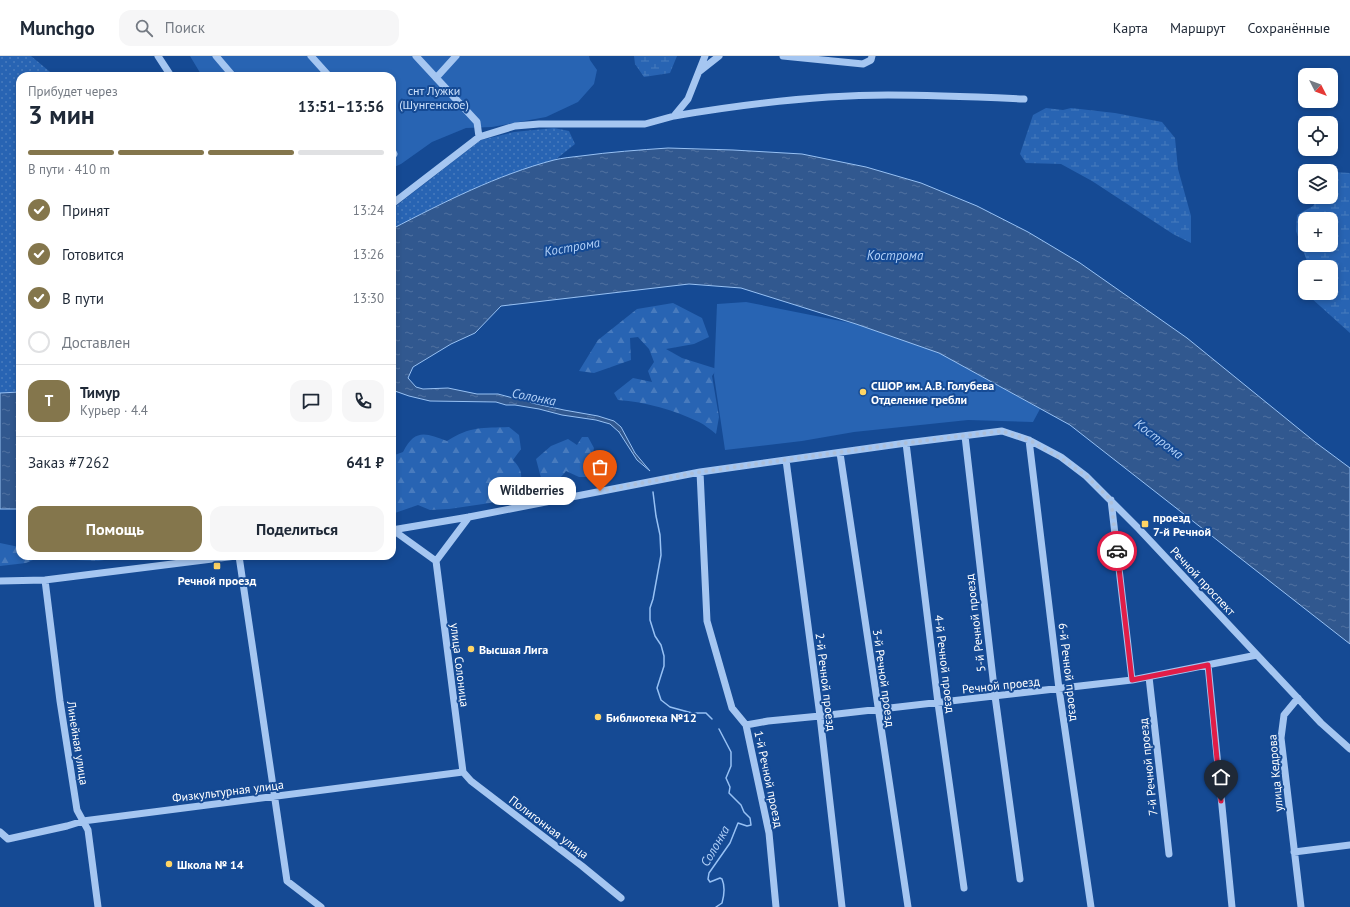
<!DOCTYPE html>
<html lang="ru">
<meta charset="utf-8">
<style>
:root{--surface:#fff;--page:#f6f6f7;--text:#1f2937;--muted:#747a83;--line:#e0e1e3;--accent:#84764c}
body{margin:0;font-family:"PT Sans",sans-serif;background:var(--page);color:var(--text);height:100vh;display:flex;flex-direction:column;font-size:15px;white-space:nowrap}
*{box-sizing:border-box;margin:0}
p{font-size:13px;color:var(--muted)}
.icon{flex:none;width:22px;height:22px;fill:none;stroke:currentColor;stroke-width:2;stroke-linecap:round;stroke-linejoin:round}
.map{position:relative;flex:1;overflow:hidden}
.side{position:absolute;left:16px;top:16px;width:380px;height:488px;display:flex;flex-direction:column;background:var(--surface);border-radius:12px;box-shadow:0 2px 6px #0003}
.side>*{flex:none}
.needle{width:26px;rotate:132deg}
.fabs{position:absolute;left:1298px;top:12px;display:grid;gap:8px}
.fabs a{display:grid;place-items:center;width:40px;height:40px;border-radius:8px;background:var(--surface);box-shadow:0 2px 6px #0003;font-size:20px}
.pin{position:absolute;display:grid;place-items:center;width:34px;height:34px;color:#fff;margin:-41px -17px;border-radius:50% 50% 50% 0;rotate:-45deg;box-shadow:0 0 4px #0007}
.pin .icon{rotate:45deg}
.courier{position:absolute;display:grid;place-items:center;width:40px;height:40px;margin:-20px;border:3px solid #e11d48;border-radius:50%;background:#fff;color:#222;box-shadow:0 1px 5px #0007}
.bubble{position:absolute;height:28px;border-radius:12px;background:var(--surface);box-shadow:0 2px 6px #0003;font-size:13px;font-weight:700;line-height:28px;text-align:center}
.head em{font-style:normal;font-weight:700}
.head div{display:flex;flex-direction:column-reverse}
.head{display:flex;align-items:center;justify-content:space-between;height:68px;padding:0 12px}
h1{font-size:26px;font-weight:700;line-height:30px}
.bar{display:grid;grid-template-columns:repeat(4,1fr);gap:6px 4px;align-content:center;height:48px;padding:0 12px}
.bar i{height:5px;border-radius:3px;background:var(--line)}
.bar .current{background:var(--accent)}
.bar p{grid-column:span 4}
.line{display:flex;align-items:center;gap:10px;padding:0 12px;border-top:1px solid var(--line)}
.line div{flex:1}
.round{display:grid;place-items:center;flex:none;width:42px;height:42px;border-radius:12px;background:var(--page)}
ol{padding:0 12px;list-style:none}
li{display:flex;align-items:center;gap:12px;height:44px}
li p{margin-inline-start:auto}
li .icon{padding:4px;border-radius:50%;background:var(--accent);color:#fff;stroke-width:4}
li:last-child{color:var(--muted)}
li i{width:22px;height:22px;border:2px solid var(--line);border-radius:50%}
.action{display:flex;gap:8px;margin-top:auto;padding:8px 12px}
.action a{flex:1;height:46px;border-radius:12px;background:var(--accent);color:#fff;font-size:16px;font-weight:700;line-height:46px;text-align:center}
.action a+a{background:var(--page);color:var(--text)}
header{display:flex;align-items:center;gap:24px;box-sizing:border-box;height:56px;padding:0 20px;background:var(--surface);border-bottom:1px solid var(--line)}
header strong{font-size:19px}
nav{display:flex;gap:22px;margin-inline-start:auto;font-size:14px}
.search{width:280px;height:36px;background:var(--page);display:flex;align-items:center;gap:10px;box-sizing:border-box;padding:0 14px;border-radius:12px;color:var(--muted);font-size:15px}
.map>svg:first-child{display:block}
</style>
<header>
<strong>Munchgo</strong>
<div class="search"><svg class="icon" aria-label="search" viewBox="0 0 24 24"><circle cx="10" cy="10" r="6"/><path d="M15 15l6 6"/></svg>Поиск</div>
<nav><a>Карта</a><a>Маршрут</a><a>Сохранённые</a></nav>
</header>
<div class="map">
<svg width="1350" height="851" viewBox="0 0 1350 851">
<defs>
<pattern id="grass-dots" width="8" height="8" patternUnits="userSpaceOnUse"><rect width="8" height="8" fill="#2864b3"/><path d="M2 2h.1M6 6h.1" fill="none" stroke="#487bbe" stroke-width="1.8" stroke-linecap="round"/></pattern>
<pattern id="forest-firs" width="22" height="20" patternUnits="userSpaceOnUse"><rect width="22" height="20" fill="#2864b3"/><path d="M5 1l3.5 6h-7zM16 11l3.5 6h-7z" fill="#487bbe"/></pattern>
<pattern id="wetland-marsh" width="20" height="14" patternUnits="userSpaceOnUse"><rect width="20" height="14" fill="#2864b3"/><path d="M1 5h8M5 5V1M11 12h8M15 12V8" fill="none" stroke="#487bbe"/></pattern>
<pattern id="water-ripples" width="26" height="14" patternUnits="userSpaceOnUse"><rect width="26" height="14" fill="#31588f"/><path d="M2 4q2-2 4 0t4 0M15 11q2-2 4 0t4 0" fill="none" stroke="#5071a0"/></pattern>
</defs>
<rect width="100%" height="100%" fill="#154a94"/>
<path fill="url(#grass-dots)" d="M0 0H31L55 20H20V336L0 337Z
M554 72 569 75 575 88 555 104 515 116 484 128 440 148 392 173V153L481 84 514 76Z"/>
<path fill="url(#forest-firs)" d="M673 247 702 262 709 281 694 288 666 293 682 302 717 313 712 320 719 361 716 378C711 374 705 369 699 366 674 354 646 346 618 344L614 337 633 322 652 326 648 315 654 306 649 293 638 281 630 282 631 304 594 317 579 315 598 284 637 253Z
M509 371 519 379 521 393 513 404C526 418 521 423 515 439L490 447 449 453 430 454 418 449 392 458V400L403 396C415 372 426 377 447 385 470 370 483 372 509 371Z
M582 381H588L594 392 592 402 588 407 601 409 595 421H579L566 415C561 422 555 425 551 433L541 422 536 403 551 390 568 383 577 389Z
M0 487 19 491 20 492V500H30L33 504 26 507 0 510Z
M79 500H130L98 505 75 504Z"/>
<path fill="url(#wetland-marsh)" fill-rule="evenodd" d="M634 0H677L670 17 644 21 635 8Z
M1046 52 1063 54 1071 52 1115 57 1162 66 1175 82 1178 113 1191 160V187L1173 178 1092 125 1061 108 1026 107 1020 98 1033 59Z
M1333 116 1350 117V277L1310 241 1309 237H1331V211H1308L1307 205 1296 175 1297 159 1313 150 1319 141H1331V120ZM1305 163H1331V189H1305Z"/>
<path fill="#2864b3" d="M190 0H589L590 4 597 14 594 28 578 46 546 61 492 71 466 72 432 86 401 108 392 112V20H202Z
M746 246 856 268 939 297 1040 353 1033 366 968 364 854 376 802 385 725 394 714 320 717 248Z"/>
<path fill="url(#water-ripples)" stroke="#97c1f4" d="M668 92 733 94 802 98 866 111 921 127 977 150 1028 176 1080 207 1187 282 1315 386 1350 412V588L1070 369 939 297 856 268 741 232 689 228 501 250 475 277 451 288 413 311 408 322 416 331 423 333 448 332 477 338H498L513 342 525 343 532 347 564 354 598 360 614 365 621 371 635 397 650 415 637 404 619 376 610 368 596 364 562 359 539 353 515 349H506L496 346 430 345 409 340 392 334V173C444 146 497 119 554 104 562 102 572 101 581 100 610 96 639 94 668 92Z
M20 336V453H0V337Z"/>
<g fill="none" stroke-linecap="round" stroke-linejoin="round">
<path stroke="#97c1f4" stroke-width="1.5" d="M653 436 656 460 660 479 661 499 653 543 650 552V564L655 580 661 589 664 600V610L657 632 661 644 670 651 692 657H706L712 663
M716 851 722 847C724 840 725 830 722 823L720 822 710 826 708 823 709 817 730 787 738 767 747 770 751 769 750 762 744 756 741 749 729 737 730 731 726 722 731 710V696L719 673"/>
<path stroke="#a5c6f1" stroke-width="7" d="M158 0 171 20
M216 0 233 20
M311 0 329 20
M416 0 477 66 479 81
M783 0 863 8 871 4 872 0
M700 15 719 0
M436 22 456 0
M674 60C745 48 816 39 888 39 933 39 979 41 1024 43
M392 94 394 98 392 101
M392 148 479 81 515 70 539 68H645L674 60 688 43 705 0
M965 380 995 640 1020 823
M1029 384 1059 633 1091 851
M906 387 938 647 964 832
M840 397 908 851
M786 404 820 660 842 851
M700 416 707 565 732 652 746 669 769 777 776 851
M1111 444 1132 624
M392 474 469 461 700 416 906 387 1002 375 1029 384 1061 401 1086 420 1139 473 1321 667 1350 693
M393 474 436 505
M239 500 287 825 321 851
M436 505 463 716
M436 505 469 461
M45 524 60 645 77 754 88 774 98 851
M0 525 45 524 236 500
M1208 609 1232 851
M1149 621 1169 798
M1298 642 1284 659 1281 682 1301 851
M746 669 768 665 820 660 1132 624 1257 599
M463 716 471 725 582 810 621 842
M0 776 8 783 67 770 83 765 463 716
M1294 796 1350 789"/>
</g>
<g fill="none" stroke-linecap="round" stroke-linejoin="round">
<path stroke="#adc0da" stroke-width="4" stroke-dasharray="0 7.2" d="M600 435 700 416 906 387 1002 375 1029 384 1061 402 1086 420 1111 444 1117 495"/>
<path stroke="#e11d48" stroke-width="5" d="M1117 495 1132 624 1208 609 1221 745"/>
</g>
<g fill="#ffd565" stroke="#154a94" stroke-width="1.5">
<circle cx="863" cy="336" r="4"/>
<rect x="1141" y="464" width="8" height="8" rx="2"/>
<rect x="213" y="506" width="8" height="8" rx="2"/>
<circle cx="471" cy="593" r="4"/>
<circle cx="598" cy="661" r="4"/>
<circle cx="169" cy="808" r="4"/>
</g>
<g text-anchor="middle" dominant-baseline="central" stroke-width="4" stroke-linejoin="round" paint-order="stroke">
<g font-size="12" fill="#cce1fc" stroke="#154a94">
<text x="434" y="34">снт Лужки<tspan x="434" dy="14">(Шунгенское)</tspan></text>
</g>
<g font-size="12" font-weight="bold" fill="#fff" stroke="#154a94" text-anchor="start">
<text x="871" y="329">СШОР им. А.В. Голубева<tspan x="871" dy="14">Отделение гребли</tspan></text>
<text x="1153" y="461">проезд<tspan x="1153" dy="14">7-й Речной</tspan></text>
<text x="217" y="524" text-anchor="middle">Речной проезд</text>
<text x="479" y="593">Высшая Лига</text>
<text x="606" y="661">Библиотека №12</text>
<text x="177" y="808">Школа № 14</text>
</g>
<g font-size="12" fill="#fff" stroke="#154a94">
<text transform="translate(1203 525) rotate(47)">Речной проспект</text>
<text transform="translate(975 567) rotate(-97)">5-й Речной проезд</text>
<text transform="translate(945 608) rotate(83)">4-й Речной проезд</text>
<text transform="translate(460 609) rotate(83)">улица Солоница</text>
<text transform="translate(1069 616) rotate(83)">6-й Речной проезд</text>
<text transform="translate(884 622) rotate(82)">3-й Речной проезд</text>
<text transform="translate(826 626) rotate(83)">2-й Речной проезд</text>
<text transform="translate(1001 629) rotate(-6)">Речной проезд</text>
<text transform="translate(78 687) rotate(81)">Линейная улица</text>
<text transform="translate(1148 711) rotate(-96)">7-й Речной проезд</text>
<text transform="translate(1275 717) rotate(-95)">улица Кедрова</text>
<text transform="translate(769 723) rotate(78)">1-й Речной проезд</text>
<text transform="translate(228 735) rotate(-7)">Физкультурная улица</text>
<text transform="translate(549 771) rotate(37)">Полигонная улица</text>
</g>
<g font-size="13" font-style="italic" fill="#b1d0f8" stroke="#154a94">
<text transform="translate(572 191) rotate(-10)">Кострома</text>
<text x="895" y="199">Кострома</text>
<text transform="translate(534 341) rotate(11)">Солонка</text>
<text transform="translate(1159 383) rotate(37)">Кострома</text>
<text transform="translate(715 790) rotate(-60)">Солонка</text>
</g>
</g>
</svg>
<div class="fabs">
<a><svg class="needle" viewBox="-14 -14 28 28"><path d="M0-13l5 13h-10z" fill="#e53935"/><path d="M0 13l5-13h-10z" fill="#747a83"/></svg></a>
<a><svg class="icon" aria-label="locate" viewBox="0 0 24 24"><circle cx="12" cy="12" r="6"/><path d="M12 2v4M12 18v4M2 12h4M18 12h4"/></svg></a>
<a><svg class="icon" aria-label="layers" viewBox="0 0 24 24"><path d="M12 4l9 5-9 5-9-5zM3 14l9 5 9-5"/></svg></a>
<a>+</a>
<a>−</a>
</div>
<div class="pin" style="left:600px;top:435px;background:#ea580c"><svg class="icon" aria-label="bag" viewBox="0 0 24 24"><path d="M5 8h14l-1 12H6zM9 8a3 3 0 0 1 6 0"/></svg></div>
<div class="pin" style="left:1221px;top:745px;background:#1f2937"><svg class="icon" aria-label="home" viewBox="0 0 24 24"><path d="M3 11l9-7 9 7M6 9v11h12V9"/></svg></div>
<div class="courier" style="left:1117px;top:495px"><svg class="icon" aria-label="car" viewBox="0 0 24 24"><path d="M5 17H2v-5l4-1 3-4h7l3 4 3 1v5h-3M9 17h6M6 11h13"/><circle cx="7" cy="17" r="2"/><circle cx="17" cy="17" r="2"/></svg></div>
<div class="bubble" style="left:488px;top:421px;width:88px">Wildberries</div>
<section class="side">
<div class="head"><div><h1>3 мин</h1><p>Прибудет через</p></div><em>13:51–13:56</em></div>
<div class="bar"><i class="current"></i><i class="current"></i><i class="current"></i><i></i><p>В пути · 410 m</p></div>
<ol>
<li><svg class="icon" aria-label="check" viewBox="0 0 24 24"><path d="M5 12l5 5 9-10"/></svg>Принят<p>13:24</p></li>
<li><svg class="icon" aria-label="check" viewBox="0 0 24 24"><path d="M5 12l5 5 9-10"/></svg>Готовится<p>13:26</p></li>
<li><svg class="icon" aria-label="check" viewBox="0 0 24 24"><path d="M5 12l5 5 9-10"/></svg>В пути<p>13:30</p></li>
<li><i></i>Доставлен</li>
</ol>
<div class="line" style="height:72px"><b class="round" style="background:var(--accent);color:#fff">Т</b><div><b>Тимур</b><p>Курьер · 4.4</p></div><a class="round"><svg class="icon" aria-label="chat" viewBox="0 0 24 24"><path d="M4 5h16v11H9l-5 4z"/></svg></a><a class="round"><svg class="icon" aria-label="phone" viewBox="0 0 24 24"><path d="M5 4h4l2 5-3 2q2 4 5 5l2-3 5 2v4C11 20 4 13 5 4z"/></svg></a></div>
<div class="line" style="height:52px"><div>Заказ #7262</div><b>641 ₽</b></div>
<div class="action"><a>Помощь</a><a>Поделиться</a></div>
</section>
</div>
